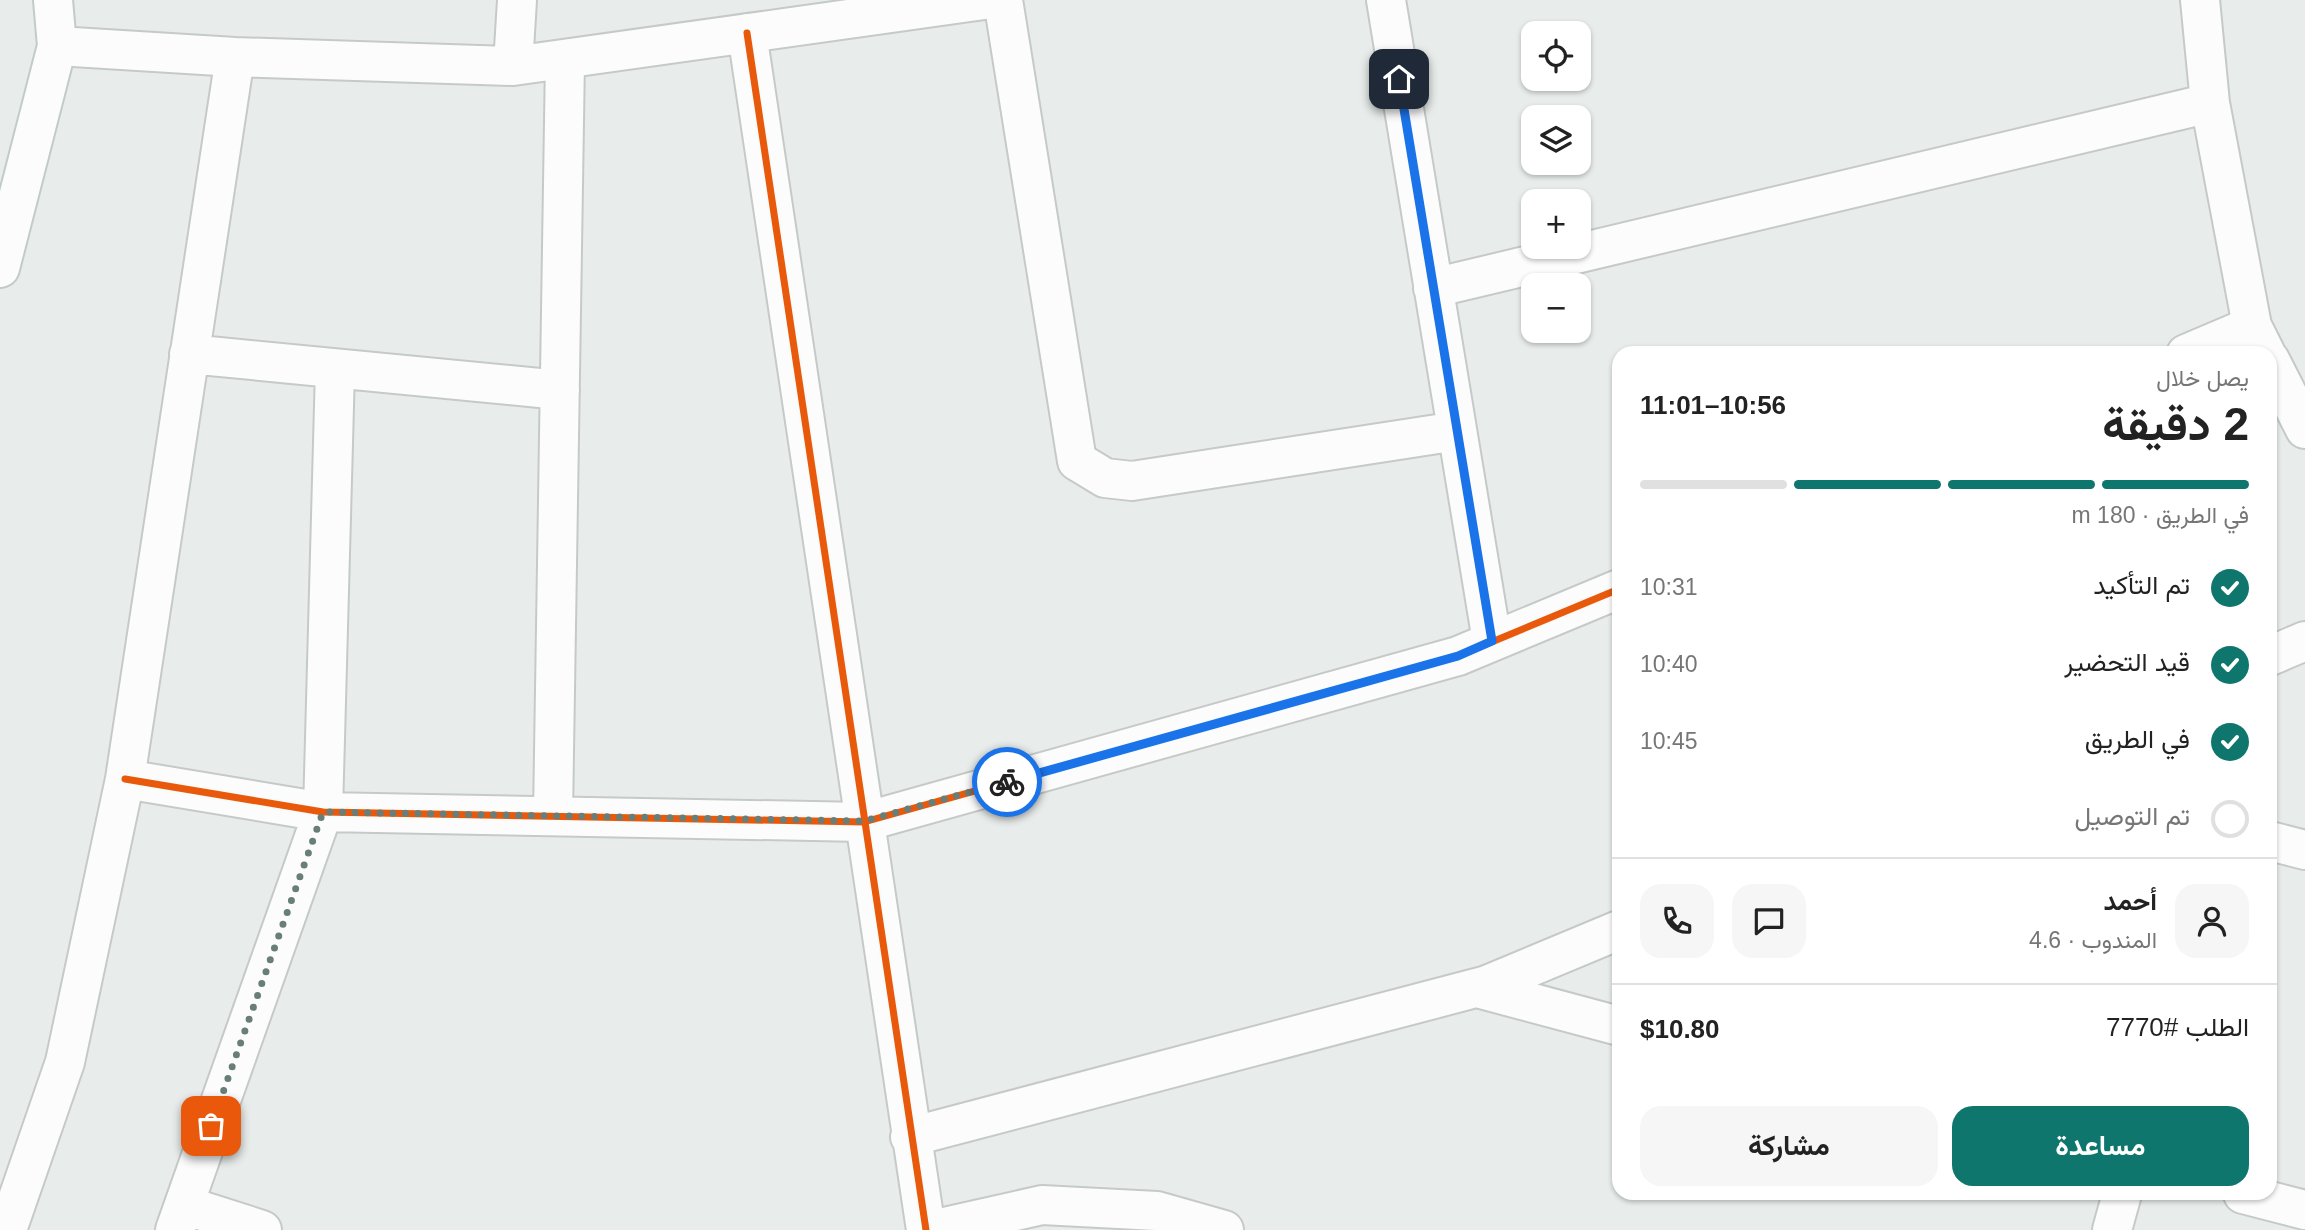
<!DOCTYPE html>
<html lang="ar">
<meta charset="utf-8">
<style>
:root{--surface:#fff;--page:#f6f6f6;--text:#222;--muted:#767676;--line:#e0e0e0;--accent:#0f766e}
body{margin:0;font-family:Helvetica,Vazirmatn,sans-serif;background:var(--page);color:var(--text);direction:rtl;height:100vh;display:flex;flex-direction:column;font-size:26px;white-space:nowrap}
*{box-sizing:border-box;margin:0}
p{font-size:23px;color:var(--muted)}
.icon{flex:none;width:38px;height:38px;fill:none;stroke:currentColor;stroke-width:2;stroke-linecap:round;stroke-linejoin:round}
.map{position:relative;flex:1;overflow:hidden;direction:ltr}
.side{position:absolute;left:1612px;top:346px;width:665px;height:854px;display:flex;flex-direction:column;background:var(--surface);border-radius:21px;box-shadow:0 2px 5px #0004;direction:rtl}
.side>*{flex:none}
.fabs{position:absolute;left:1521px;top:21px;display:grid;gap:14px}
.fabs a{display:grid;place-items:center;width:70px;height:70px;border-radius:14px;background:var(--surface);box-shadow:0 2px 5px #0004;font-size:35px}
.pin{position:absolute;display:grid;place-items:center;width:60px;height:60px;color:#fff;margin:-30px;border-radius:14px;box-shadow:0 4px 10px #0006}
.courier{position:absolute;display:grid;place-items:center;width:70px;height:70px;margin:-35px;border:5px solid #1a73e8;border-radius:50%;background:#fff;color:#222;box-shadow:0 2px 9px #0007}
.summary em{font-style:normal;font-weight:700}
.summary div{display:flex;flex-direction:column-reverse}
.summary{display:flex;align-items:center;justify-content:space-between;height:119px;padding:0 28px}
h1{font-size:46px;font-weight:700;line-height:52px}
.bar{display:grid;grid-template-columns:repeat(4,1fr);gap:10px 7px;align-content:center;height:84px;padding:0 28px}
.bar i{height:9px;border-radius:5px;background:var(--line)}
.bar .active{background:var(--accent)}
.bar p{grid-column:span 4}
.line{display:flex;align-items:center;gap:18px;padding:0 28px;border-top:2px solid var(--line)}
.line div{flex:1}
.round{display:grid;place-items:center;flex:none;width:74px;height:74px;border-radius:21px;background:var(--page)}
ol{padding:0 28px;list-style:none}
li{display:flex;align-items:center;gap:21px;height:77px}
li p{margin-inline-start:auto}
li .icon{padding:7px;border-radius:50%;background:var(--accent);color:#fff;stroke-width:4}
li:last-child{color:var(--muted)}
li i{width:38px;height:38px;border:4px solid var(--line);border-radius:50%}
.cta{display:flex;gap:14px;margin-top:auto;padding:14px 28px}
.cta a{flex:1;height:80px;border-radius:21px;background:var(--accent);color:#fff;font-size:28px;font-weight:700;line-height:80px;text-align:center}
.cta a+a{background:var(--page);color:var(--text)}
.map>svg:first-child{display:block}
</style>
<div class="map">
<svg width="2305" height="1230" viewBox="0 0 2305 1230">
<rect width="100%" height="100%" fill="#e8edeb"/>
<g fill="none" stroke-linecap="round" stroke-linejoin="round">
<defs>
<path id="street" d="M1003 0 1077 461 1105 478 1132 481 1457 431
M1386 0 1492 641
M2200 0 2210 103 2252 326 2266 354
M747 33 926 1230
M57 46 235 57 513 66 984 0
M513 66 517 0
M1433 288 2210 103
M189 354 560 390
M2186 354 2252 326
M2270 360 2305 429
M2270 656 2305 641
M125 779 323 812 864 822 1458 656 1619 589
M553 816 565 59
M2270 841 2305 850
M1477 988 1619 1026
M910 1137 1487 985 1619 930
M2243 1194 2305 1210
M184 1205 262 1230
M7 1230 65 1062 125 779 235 57
M175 1230 323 812 335 369
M931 1230 1042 1205 1157 1211 1224 1230
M2112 1230 2122 1194"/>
<path id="secondary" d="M0 268 57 46 53 0"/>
</defs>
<use href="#street" stroke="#c5cac8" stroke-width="42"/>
<use href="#secondary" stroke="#c3cbc8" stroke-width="42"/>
<use href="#street" stroke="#fcfcfc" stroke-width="38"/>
<use href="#secondary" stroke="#fcfcfc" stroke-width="38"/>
<defs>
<path id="cycleway" d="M747 33 926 1230
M125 779 323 812 864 822 1458 656 1619 589"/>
</defs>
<use href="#cycleway" stroke="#f7fbf9" stroke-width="11"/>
<use href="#cycleway" stroke="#e8590c" stroke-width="7"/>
</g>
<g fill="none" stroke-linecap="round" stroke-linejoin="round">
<path stroke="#697e78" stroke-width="7" stroke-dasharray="0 12.6" d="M211 1126 323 812 864 821 1007 782"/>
<path stroke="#1a73e8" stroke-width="9" d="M1007 782 1458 656 1492 641 1399 79"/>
</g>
</svg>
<div class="fabs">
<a><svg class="icon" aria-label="locate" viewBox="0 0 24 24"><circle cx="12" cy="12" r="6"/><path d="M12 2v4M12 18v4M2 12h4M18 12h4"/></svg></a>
<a><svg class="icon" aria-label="layers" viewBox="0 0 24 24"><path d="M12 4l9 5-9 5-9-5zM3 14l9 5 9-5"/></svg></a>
<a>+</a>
<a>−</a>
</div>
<div class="pin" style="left:211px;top:1126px;background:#ea580c"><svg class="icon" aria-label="bag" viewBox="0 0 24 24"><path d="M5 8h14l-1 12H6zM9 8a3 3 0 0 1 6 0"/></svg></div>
<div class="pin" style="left:1399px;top:79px;background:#1f2937"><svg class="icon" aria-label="home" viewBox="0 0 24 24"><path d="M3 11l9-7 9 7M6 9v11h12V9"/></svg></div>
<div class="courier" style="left:1007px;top:782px"><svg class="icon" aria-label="bike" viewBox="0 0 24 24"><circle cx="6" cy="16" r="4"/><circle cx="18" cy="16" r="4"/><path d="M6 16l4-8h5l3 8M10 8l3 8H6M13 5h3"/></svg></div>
<section class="side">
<div class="summary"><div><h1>2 دقيقة</h1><p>يصل خلال</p></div><em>10:56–11:01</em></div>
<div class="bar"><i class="active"></i><i class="active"></i><i class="active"></i><i></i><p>في الطريق · 180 m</p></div>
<ol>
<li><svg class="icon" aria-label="check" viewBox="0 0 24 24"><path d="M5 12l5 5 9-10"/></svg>تم التأكيد<p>10:31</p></li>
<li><svg class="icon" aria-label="check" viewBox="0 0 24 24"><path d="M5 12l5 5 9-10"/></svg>قيد التحضير<p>10:40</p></li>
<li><svg class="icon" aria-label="check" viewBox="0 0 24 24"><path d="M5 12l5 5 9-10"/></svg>في الطريق<p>10:45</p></li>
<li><i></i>تم التوصيل</li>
</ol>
<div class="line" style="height:126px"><a class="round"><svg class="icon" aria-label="person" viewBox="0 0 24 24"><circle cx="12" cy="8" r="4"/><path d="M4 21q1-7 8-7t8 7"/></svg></a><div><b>أحمد</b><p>المندوب · 4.6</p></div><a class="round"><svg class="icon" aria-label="chat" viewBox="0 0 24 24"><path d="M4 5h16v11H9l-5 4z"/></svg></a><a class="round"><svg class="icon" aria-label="phone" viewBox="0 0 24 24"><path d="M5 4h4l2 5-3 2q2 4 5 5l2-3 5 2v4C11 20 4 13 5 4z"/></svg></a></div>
<div class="line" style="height:91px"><div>الطلب #7770</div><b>$10.80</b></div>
<div class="cta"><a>مساعدة</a><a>مشاركة</a></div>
</section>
</div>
